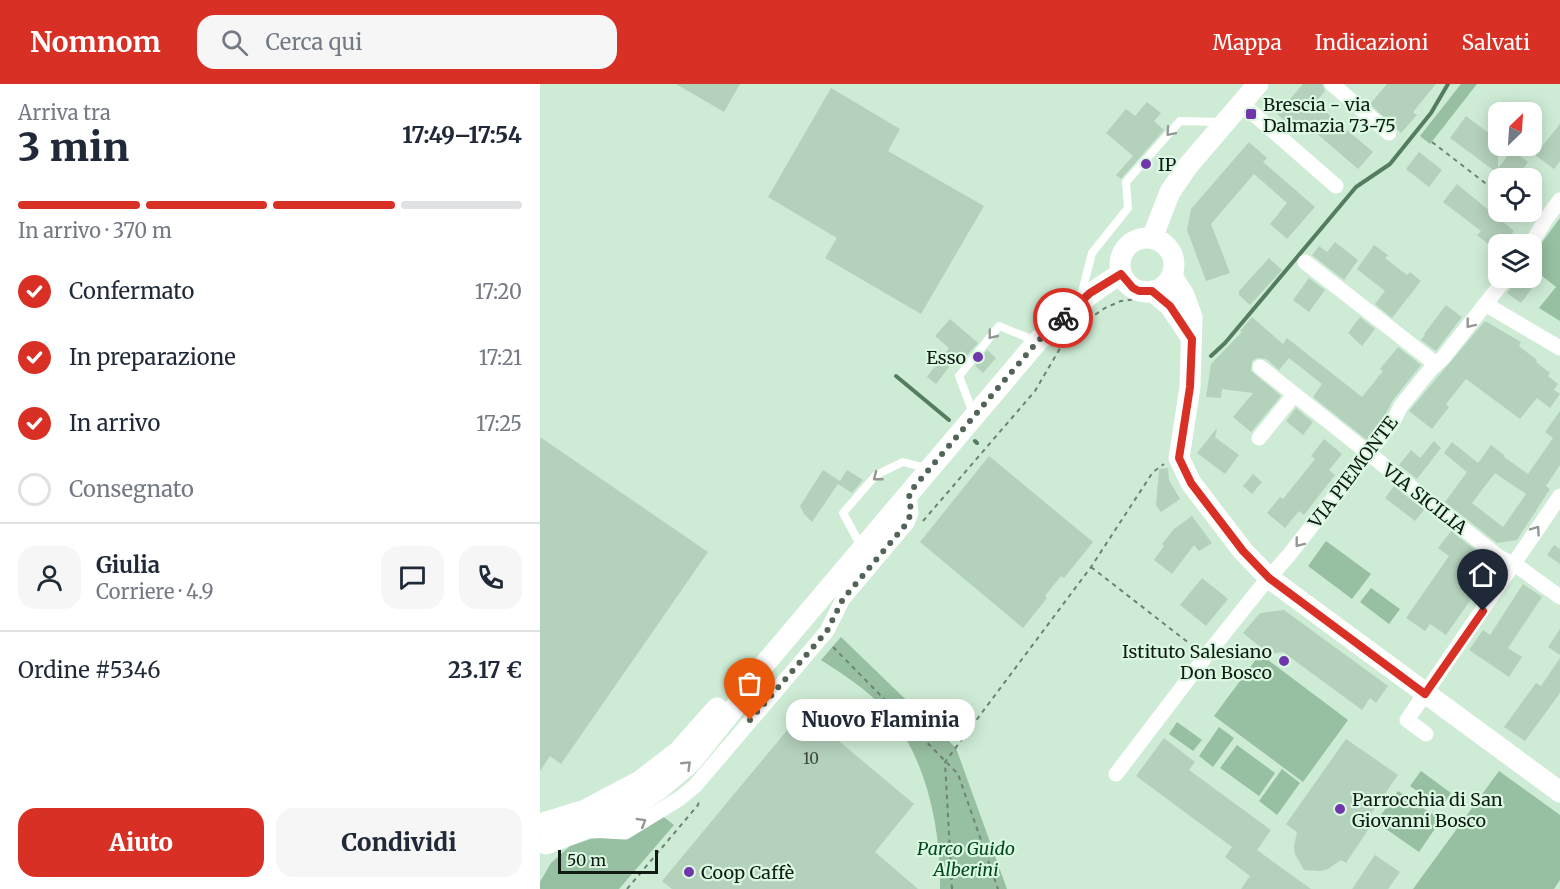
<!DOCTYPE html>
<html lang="it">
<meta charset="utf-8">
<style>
:root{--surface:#fff;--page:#f6f6f7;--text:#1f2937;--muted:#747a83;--line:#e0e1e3;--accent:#d93025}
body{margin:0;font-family:Merriweather,serif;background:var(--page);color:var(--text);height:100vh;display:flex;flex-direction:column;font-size:22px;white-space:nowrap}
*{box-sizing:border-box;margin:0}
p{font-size:20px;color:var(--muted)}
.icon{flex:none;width:33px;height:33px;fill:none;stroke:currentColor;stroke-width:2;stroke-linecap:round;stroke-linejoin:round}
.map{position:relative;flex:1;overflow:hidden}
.side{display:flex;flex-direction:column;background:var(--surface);width:540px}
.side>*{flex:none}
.needle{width:39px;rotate:25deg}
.buttons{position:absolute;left:948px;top:18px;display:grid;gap:12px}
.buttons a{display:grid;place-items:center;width:54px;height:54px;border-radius:12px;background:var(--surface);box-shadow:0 3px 15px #0003;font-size:30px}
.scale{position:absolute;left:18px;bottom:15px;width:100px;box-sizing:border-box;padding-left:6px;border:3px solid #101b13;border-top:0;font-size:16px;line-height:21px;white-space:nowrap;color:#101b13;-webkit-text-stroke:4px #dbf9e2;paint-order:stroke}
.pin{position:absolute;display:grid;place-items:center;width:51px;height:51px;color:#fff;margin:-62px -26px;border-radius:50% 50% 50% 0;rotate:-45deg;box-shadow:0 0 6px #0007}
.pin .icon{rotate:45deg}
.courier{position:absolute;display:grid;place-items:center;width:60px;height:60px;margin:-30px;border:4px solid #d93025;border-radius:50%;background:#fff;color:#222;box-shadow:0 2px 8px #0007}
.bubble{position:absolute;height:42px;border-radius:18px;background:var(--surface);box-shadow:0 3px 15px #0003;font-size:20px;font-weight:800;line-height:42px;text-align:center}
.overview em{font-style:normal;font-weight:800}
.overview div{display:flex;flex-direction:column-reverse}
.overview{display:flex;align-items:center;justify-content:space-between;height:102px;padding:0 18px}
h1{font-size:39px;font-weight:800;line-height:45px}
.bar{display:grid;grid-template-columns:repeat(4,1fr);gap:9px 6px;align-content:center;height:72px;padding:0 18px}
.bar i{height:8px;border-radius:4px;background:var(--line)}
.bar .on{background:var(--accent)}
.bar p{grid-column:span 4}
.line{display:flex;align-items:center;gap:15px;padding:0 18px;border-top:2px solid var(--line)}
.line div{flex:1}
.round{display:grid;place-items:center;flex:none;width:63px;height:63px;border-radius:18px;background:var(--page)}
ol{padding:0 18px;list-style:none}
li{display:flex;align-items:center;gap:18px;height:66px}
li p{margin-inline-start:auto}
li .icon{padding:6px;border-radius:50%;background:var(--accent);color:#fff;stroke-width:4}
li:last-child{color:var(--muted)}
li i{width:33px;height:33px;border:3px solid var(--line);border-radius:50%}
.primary-button{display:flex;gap:12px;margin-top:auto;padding:12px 18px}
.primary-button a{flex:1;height:69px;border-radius:18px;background:var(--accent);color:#fff;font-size:24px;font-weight:800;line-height:69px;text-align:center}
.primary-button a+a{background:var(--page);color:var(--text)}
header{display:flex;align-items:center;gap:36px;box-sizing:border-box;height:84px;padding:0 30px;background:var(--accent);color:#fff}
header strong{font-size:28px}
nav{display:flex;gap:33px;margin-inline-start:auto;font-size:21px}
.search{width:420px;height:54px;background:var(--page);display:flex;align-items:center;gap:15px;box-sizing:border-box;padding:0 21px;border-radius:18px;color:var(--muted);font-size:22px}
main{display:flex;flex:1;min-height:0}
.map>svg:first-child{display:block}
</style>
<header>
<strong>Nomnom</strong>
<div class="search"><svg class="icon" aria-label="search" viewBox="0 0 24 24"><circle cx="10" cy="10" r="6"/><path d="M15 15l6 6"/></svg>Cerca qui</div>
<nav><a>Mappa</a><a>Indicazioni</a><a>Salvati</a></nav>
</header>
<main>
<section class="side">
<div class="overview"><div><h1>3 min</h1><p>Arriva tra</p></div><em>17:49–17:54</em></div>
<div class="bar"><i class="on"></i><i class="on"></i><i class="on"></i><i></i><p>In arrivo · 370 m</p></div>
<ol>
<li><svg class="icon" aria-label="check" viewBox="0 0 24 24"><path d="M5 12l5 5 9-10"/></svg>Confermato<p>17:20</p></li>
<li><svg class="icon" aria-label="check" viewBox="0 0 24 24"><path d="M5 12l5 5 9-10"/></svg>In preparazione<p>17:21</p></li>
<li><svg class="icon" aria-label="check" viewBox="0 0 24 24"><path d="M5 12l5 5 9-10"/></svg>In arrivo<p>17:25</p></li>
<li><i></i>Consegnato</li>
</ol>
<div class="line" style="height:108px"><a class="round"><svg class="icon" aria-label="person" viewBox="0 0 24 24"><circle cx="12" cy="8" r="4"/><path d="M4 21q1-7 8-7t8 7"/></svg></a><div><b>Giulia</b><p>Corriere · 4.9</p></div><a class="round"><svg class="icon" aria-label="chat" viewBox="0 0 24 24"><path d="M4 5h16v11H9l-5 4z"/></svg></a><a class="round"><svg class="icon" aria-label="phone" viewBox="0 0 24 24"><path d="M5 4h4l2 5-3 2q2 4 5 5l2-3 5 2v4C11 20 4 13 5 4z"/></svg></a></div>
<div class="line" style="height:78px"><div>Ordine #5346</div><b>23.17 €</b></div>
<div class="primary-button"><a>Aiuto</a><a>Condividi</a></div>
</section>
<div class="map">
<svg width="1020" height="805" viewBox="0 0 1020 805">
<rect width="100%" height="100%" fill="#ceecd5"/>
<path fill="#97bfa1" d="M921 0H937L890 60 880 52Z
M1020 134V237L999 224 1016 203 992 184V172Z
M786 457 831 490 812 515 768 482Z
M831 504 860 525 849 540 820 518Z
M301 553 416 664 467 805H400C401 745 387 673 346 627 328 606 304 591 281 576Z
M720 570 808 636 763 698 674 632Z
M637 638 662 656 653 667 629 650Z
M679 643 694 654 673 683 659 672Z
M697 661 735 689 719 712 680 684Z
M742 685 760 699 737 731 719 717Z
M881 687 911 709 901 724 870 702Z
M959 687 1020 731V796L1014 805H873Z
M858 707 901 736 879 768 836 738Z
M121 731 134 741 79 805H0V798L11 779 30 762 51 755 89 751Z"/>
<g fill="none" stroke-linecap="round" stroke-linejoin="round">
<path stroke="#547d5f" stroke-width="4" d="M671 272 685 259 816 103 850 80 891 29 908 0
M356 292 409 336
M435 357 437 359"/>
</g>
<path fill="#b4d1bb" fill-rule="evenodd" d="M136 0H200L184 28Z
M763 0H782L785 7 775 19 833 68 818 85 768 42 761 50 737 30Z
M847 0H896L873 28 877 31 861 49 830 20Z
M291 4 360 45 348 67 444 122 381 230 285 174 297 154 228 113Z
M607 18 621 29 614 37 624 46 581 95 576 91 593 72 566 49 586 25 595 32Z
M926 32 958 56V84L972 66 988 78 976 94H964L910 54Z
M1020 40V77L1014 85 995 71Z
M709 58 727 74 723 78 775 123 747 155 730 140 747 119 714 90 671 140 690 189 666 197 647 146 651 125Z
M879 68 902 86 889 103 866 85Z
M917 100 974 147 964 160H958V168L937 151 941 147 903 118Z
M795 158 818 176 804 196 772 171 779 162 787 168Z
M834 161 848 171 845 174 867 191 870 188 881 197 852 234 835 220 845 207 817 185Z
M729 174 742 186 710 221 699 211V207Z
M769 194 785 206 769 228 753 216Z
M975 194H986L995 200 981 219 967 209 974 200Z
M906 221 922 233 896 267 881 256 885 251 884 250Z
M712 233 743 260 747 254 822 313 843 287 840 285 858 263 881 281 853 316 843 335 827 356 773 313 782 300 749 274 739 286 726 275 717 274 712 277 711 287 741 312 711 348 693 333 713 309 682 305 681 314 666 313 671 280 702 248 700 247Z
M820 233 835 245 822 262 808 249Z
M410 235 438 259 425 274 419 270 396 300 387 293 409 264 395 252Z
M945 237 981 258 979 262 997 276 996 278 1010 289 1008 292 1018 300 1014 306 1020 310 1010 324 997 314 980 335 926 295 906 320 909 323 892 345 869 327Z
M447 266 456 274 443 289 435 282Z
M756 324 773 338 763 351 746 337Z
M1020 327V381L1006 402 1010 405 977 456 957 459 905 418 927 388 904 369 912 358 938 379 951 361 965 372 964 373 988 390 1013 354 1005 348ZM955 389 986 410 963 443 932 419Z
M677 344 675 355 676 354 699 371 685 390 657 369Z
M0 353 168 468 21 680 10 672 0 687Z
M784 355 802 370 789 386 795 391 764 431 759 427 745 444 727 429 740 413 743 415 775 375 771 372Z
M894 357 901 364 877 395 859 381 871 366 880 374Z
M449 372 553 458 524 494 521 492 505 512 507 514 483 544 380 458Z
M628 384 629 396 640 415 621 428 616 422 619 385Z
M283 386 300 397 272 438 264 430 260 422Z
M307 386 323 396 312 409 298 400Z
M713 390 722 398 712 410 703 402Z
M854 402 884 426 875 437 845 414Z
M652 432 672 459 659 467 654 461 632 490 614 476 624 462 622 460 634 445Z
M911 447 944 473 935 483 948 491 906 551 890 540 885 547 866 534 909 472 898 464Z
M1014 461 1020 465V480L1007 471Z
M662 494 688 515 666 542 640 521Z
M983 500 1002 513 968 564 982 573 969 593 929 566 943 546 950 551Z
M744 526 848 602 836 619 830 614 822 626 743 568 729 570 703 549 720 529Z
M1020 545V571L1008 563Z
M1020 574V609L985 657 964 643 996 599 1001 602Z
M263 627 374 720 335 768 378 805H132L122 797Z
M624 654 655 678 649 686 731 746 717 766 771 805H701L710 792 685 773 692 763 596 692Z
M806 655 858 691 826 737 832 740 806 779 801 776 788 785 781 787 764 786 755 770 754 762 757 748 746 740Z
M835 771 860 788 848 805H812Z"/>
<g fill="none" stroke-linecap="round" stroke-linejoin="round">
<path stroke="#6e8273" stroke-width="2" stroke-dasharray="4.5 4.5" stroke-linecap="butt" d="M892 58 958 109
M982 128 990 133
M383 437 495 307 522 261 553 232 565 224 581 217 597 215
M551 483 654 563
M293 563 418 690 458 805
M87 805 158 721 159 717
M412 805 405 678 551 483 613 388 624 380"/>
<path stroke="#fff" stroke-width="8" d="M541 212 552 169 588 124 586 98 640 37 679 38
M433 329 419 292 459 242 496 257
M321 462 303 429 336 391 363 378 386 384"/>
<path stroke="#fff" stroke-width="15" d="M792 0 849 49
M701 19 796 102
M991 160 1006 135 1020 116
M765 178 896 280
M945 220 1020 264
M720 283 959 473 980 484 1020 513
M719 354 754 311
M886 650 867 636 1020 412
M576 690 666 572 721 503 749 471 828 370 853 338 861 322 890 286 902 275 966 194
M49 746 85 748 139 715 155 702 287 547 303 515 367 439 371 429 369 409"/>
<path stroke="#fff" stroke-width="21" d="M580 181a27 27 0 1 1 54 0a27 27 0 1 1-54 0Z
M612 154 630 108 647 83 718 0
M632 192 644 211 652 233 650 303 639 374 651 399 703 467 729 494 1020 708
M612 207 630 222 650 252
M0 740 45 726 100 697 139 667 177 624
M6 760 78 732 118 706 150 679 208 607 218 588 497 258C524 232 549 208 581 190"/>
</g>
<defs><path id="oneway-chevron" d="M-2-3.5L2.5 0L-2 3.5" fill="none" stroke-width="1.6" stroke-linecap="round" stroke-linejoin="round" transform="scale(1.5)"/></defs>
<g stroke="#939895">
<use href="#oneway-chevron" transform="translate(630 48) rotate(131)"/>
<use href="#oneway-chevron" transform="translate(930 240) rotate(128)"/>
<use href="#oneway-chevron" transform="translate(452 251) rotate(129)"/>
<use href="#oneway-chevron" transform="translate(337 393) rotate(142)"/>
<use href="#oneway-chevron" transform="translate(996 446) rotate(-55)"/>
<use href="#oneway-chevron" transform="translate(759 459) rotate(128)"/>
<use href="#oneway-chevron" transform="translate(147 681) rotate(-44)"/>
<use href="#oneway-chevron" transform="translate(102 738) rotate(-31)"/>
</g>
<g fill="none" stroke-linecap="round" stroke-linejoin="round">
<path stroke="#526457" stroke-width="6" stroke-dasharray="0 10.8" d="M210 636 287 547 303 515 367 439 371 429 369 409 497 258 523 234"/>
<path stroke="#d93025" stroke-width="8" d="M523 234 550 209 581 190 593 204 599 207H612L630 222 652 255 650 303 639 374 651 399 703 467 729 494 885 610 943 527"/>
</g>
<g fill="#7036ac" stroke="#dbf9e2" stroke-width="2">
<rect x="705" y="24" width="12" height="12" rx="3"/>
<circle cx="606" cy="80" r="6"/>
<circle cx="438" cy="273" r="6"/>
<circle cx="744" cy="577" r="6"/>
<circle cx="800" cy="725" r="6"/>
<circle cx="149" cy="788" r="6"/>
</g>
<g text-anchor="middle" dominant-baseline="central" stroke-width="4.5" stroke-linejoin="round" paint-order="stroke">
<g font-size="15" fill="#39483d">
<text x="271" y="674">10</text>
</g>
<g font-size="18" fill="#101b13" stroke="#dbf9e2" text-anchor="start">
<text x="723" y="20">Brescia - via<tspan x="723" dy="21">Dalmazia 73-75</tspan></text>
<text x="618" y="80">IP</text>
<text x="426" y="273" text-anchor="end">Esso</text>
<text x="732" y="567" text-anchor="end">Istituto Salesiano<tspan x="732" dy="21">Don Bosco</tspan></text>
<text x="812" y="715">Parrocchia di San<tspan x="812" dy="21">Giovanni Bosco</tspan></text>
<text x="161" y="788">Coop Caffè</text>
</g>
<g font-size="18" fill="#101b13" stroke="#dbf9e2">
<text transform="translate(813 388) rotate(-53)">VIA PIEMONTE</text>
<text transform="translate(885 415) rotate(38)">VIA SICILIA</text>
</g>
<g font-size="18" font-style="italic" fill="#034822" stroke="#dbf9e2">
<text x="426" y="764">Parco Guido<tspan x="426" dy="21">Alberini</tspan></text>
</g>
</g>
</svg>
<div class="buttons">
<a><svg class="needle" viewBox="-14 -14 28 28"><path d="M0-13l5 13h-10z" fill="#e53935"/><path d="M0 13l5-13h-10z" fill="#747a83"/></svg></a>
<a><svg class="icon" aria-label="locate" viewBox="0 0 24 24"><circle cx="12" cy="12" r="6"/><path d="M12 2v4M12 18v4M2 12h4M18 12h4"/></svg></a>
<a><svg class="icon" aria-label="layers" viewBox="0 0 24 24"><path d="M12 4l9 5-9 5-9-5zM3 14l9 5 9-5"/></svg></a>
</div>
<div class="scale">50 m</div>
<div class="pin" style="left:210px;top:636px;background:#ea580c"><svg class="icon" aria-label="bag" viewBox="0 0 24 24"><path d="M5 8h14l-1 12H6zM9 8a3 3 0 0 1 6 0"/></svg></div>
<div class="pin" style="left:943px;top:527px;background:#1f2937"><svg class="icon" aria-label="home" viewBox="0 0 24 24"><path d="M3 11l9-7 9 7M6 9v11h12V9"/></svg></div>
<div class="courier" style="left:523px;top:234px"><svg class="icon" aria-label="bike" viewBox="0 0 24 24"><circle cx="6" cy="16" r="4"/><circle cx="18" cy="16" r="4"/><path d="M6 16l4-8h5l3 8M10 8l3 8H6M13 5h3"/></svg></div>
<div class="bubble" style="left:246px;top:615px;width:189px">Nuovo Flaminia</div>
</div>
</main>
